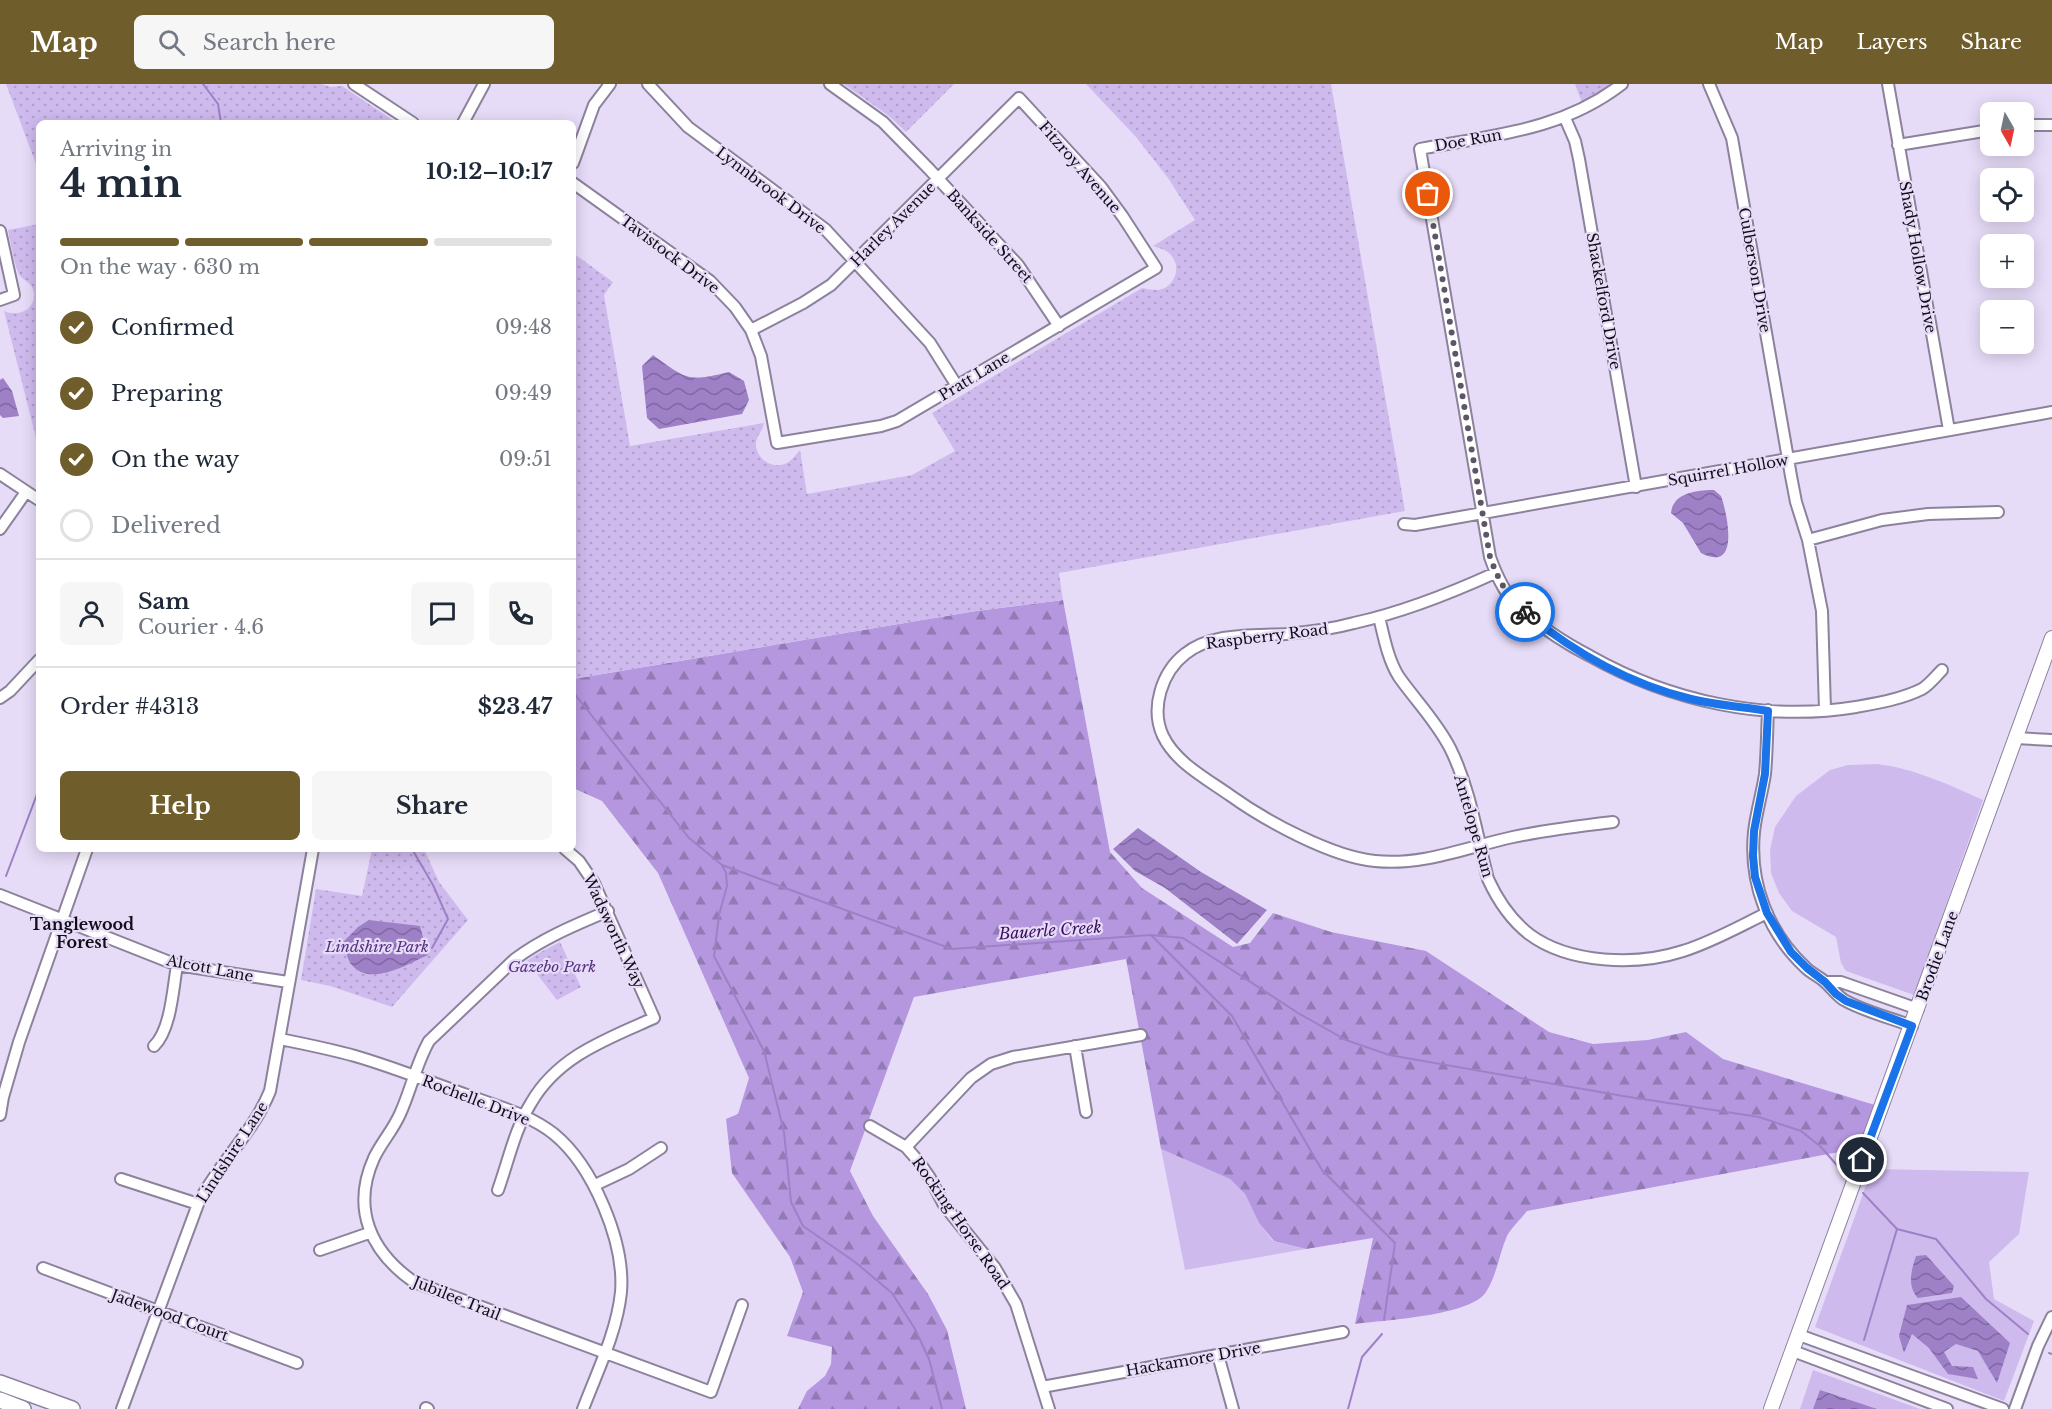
<!DOCTYPE html>
<meta charset="utf-8">
<style>
:root{--surface:#fff;--page:#f6f6f7;--text:#1f2937;--muted:#747a83;--line:#e0e1e3;--accent:#705d2c}
body{margin:0;font-family:"Libre Baskerville",serif;background:var(--page);color:var(--text);height:100vh;display:flex;flex-direction:column;font-size:22px;white-space:nowrap}
*{box-sizing:border-box;margin:0}
p{font-size:20px;color:var(--muted)}
.icon{flex:none;width:33px;height:33px;fill:none;stroke:currentColor;stroke-width:2;stroke-linecap:round;stroke-linejoin:round}
.map{position:relative;flex:1;overflow:hidden}
.panel{position:absolute;left:36px;top:36px;width:540px;height:732px;display:flex;flex-direction:column;background:var(--surface);border-radius:9px;box-shadow:0 3px 15px #0003}
.panel>*{flex:none}
.needle{width:39px;rotate:171deg}
.controls{position:absolute;left:1980px;top:18px;display:grid;gap:12px}
.controls a{display:grid;place-items:center;width:54px;height:54px;border-radius:9px;background:var(--surface);box-shadow:0 3px 15px #0003;font-size:30px}
.pin{position:absolute;display:grid;place-items:center;width:51px;height:51px;color:#fff;margin:-26px;border:3px solid #fff;border-radius:50%;box-shadow:0 2px 6px #0007}
.courier{position:absolute;display:grid;place-items:center;width:60px;height:60px;margin:-30px;border:4px solid #1a73e8;border-radius:50%;background:#fff;color:#222;box-shadow:0 2px 8px #0007}
.headline em{font-style:normal;font-weight:700}
.headline div{display:flex;flex-direction:column-reverse}
.headline{display:flex;align-items:center;justify-content:space-between;height:102px;padding:0 24px}
h1{font-size:39px;font-weight:700;line-height:45px}
.bar{display:grid;grid-template-columns:repeat(4,1fr);gap:9px 6px;align-content:center;height:72px;padding:0 24px}
.bar i{height:8px;border-radius:4px;background:var(--line)}
.bar .active{background:var(--accent)}
.bar p{grid-column:span 4}
.line{display:flex;align-items:center;gap:15px;padding:0 24px;border-top:2px solid var(--line)}
.line div{flex:1}
.round{display:grid;place-items:center;flex:none;width:63px;height:63px;border-radius:9px;background:var(--page)}
ol{padding:0 24px;list-style:none}
li{display:flex;align-items:center;gap:18px;height:66px}
li p{margin-inline-start:auto}
li .icon{padding:6px;border-radius:50%;background:var(--accent);color:#fff;stroke-width:4}
li:last-child{color:var(--muted)}
li i{width:33px;height:33px;border:3px solid var(--line);border-radius:50%}
.cta{display:flex;gap:12px;margin-top:auto;padding:12px 24px}
.cta a{flex:1;height:69px;border-radius:9px;background:var(--accent);color:#fff;font-size:24px;font-weight:700;line-height:69px;text-align:center}
.cta a+a{background:var(--page);color:var(--text)}
header{display:flex;align-items:center;gap:36px;box-sizing:border-box;height:84px;padding:0 30px;background:var(--accent);color:#fff}
header strong{font-size:28px}
nav{display:flex;gap:33px;margin-inline-start:auto;font-size:21px}
.search{width:420px;height:54px;background:var(--page);display:flex;align-items:center;gap:15px;box-sizing:border-box;padding:0 21px;border-radius:9px;color:var(--muted);font-size:22px}
.map>svg:first-child{display:block}
</style>
<header>
<strong>Map</strong>
<div class="search"><svg class="icon" aria-label="search" viewBox="0 0 24 24"><circle cx="10" cy="10" r="6"/><path d="M15 15l6 6"/></svg>Search here</div>
<nav><a>Map</a><a>Layers</a><a>Share</a></nav>
</header>
<div class="map">
<svg width="2052" height="1325" viewBox="0 0 2052 1325">
<defs>
<pattern id="forest-firs" width="22" height="20" patternUnits="userSpaceOnUse" patternTransform="scale(1.5)"><rect width="22" height="20" fill="#b597df"/><path d="M5 1l3.5 6h-7zM16 11l3.5 6h-7z" fill="#927ab4"/></pattern>
<pattern id="park-dots" width="8" height="8" patternUnits="userSpaceOnUse" patternTransform="scale(1.5)"><rect width="8" height="8" fill="#cfbaee"/><path d="M2 2h.1M6 6h.1" fill="none" stroke="#b19fcb" stroke-width="1.8" stroke-linecap="round"/></pattern>
<pattern id="water-waves" width="16" height="10" patternUnits="userSpaceOnUse" patternTransform="scale(1.5)"><rect width="16" height="10" fill="#9e80c7"/><path d="M0 5q4-4 8 0t8 0" fill="none" stroke="#7f67a1"/></pattern>
</defs>
<rect width="100%" height="100%" fill="#e7dcf8"/>
<path fill="#cfbaee" d="M1877 680C1913 684 1950 701 1983 716L1914 911 1846 887 1841 879 1836 853 1792 827 1779 809 1771 789 1770 766 1775 743 1796 712 1830 686 1848 681Z
M1161 1065 1230 1095 1245 1110 1259 1139 1273 1157 1306 1165 1185 1186Z
M1872 1085 2029 1088 2019 1150 1989 1178 1994 1215 2034 1237 2004 1317 1815 1243Z
M1813 1286 1920 1325H1800Z"/>
<path fill="url(#forest-firs)" d="M1063 516 1110 768 1142 804 1233 863 1250 859 1273 829 1331 848 1426 867 1549 948 1593 960 1648 956 1686 948 1723 975 1875 1021 1860 1064 1527 1127C1521 1135 1512 1143 1507 1152 1499 1170 1497 1191 1486 1208 1471 1232 1384 1236 1355 1240L1373 1154 1306 1165 1274 1157 1259 1139 1245 1110 1230 1095 1161 1065 1126 875 914 913 850 1087 873 1132 928 1210 947 1246 966 1325H798L807 1307 825 1292 831 1280 832 1263 787 1252 803 1208 790 1173 732 1089 726 1035 738 1030 749 994 658 789 602 717 573 704V595L976 527Z"/>
<path fill="url(#park-dots)" d="M6 0H321L331 3 342 2 397 39H39V88Z
M844 0H954L906 48 889 32Z
M1086 0H1331L1405 427 1059 489 1063 516 976 527 573 595V169L613 198 604 211 630 362 764 339C763 347 755 353 756 362 758 378 777 387 790 377 794 374 796 370 800 366L807 410 912 391 955 367 932 329 1142 204C1147 205 1152 206 1157 206 1174 205 1183 183 1170 170 1165 165 1159 164 1153 162L1195 136 1168 94 1136 53Z
M1575 0H1613L1582 19Z
M39 140V366L4 227C17 233 35 227 34 210 33 197 21 197 18 188 13 175 11 160 8 146Z
M372 765H424L439 798 468 836 392 923 330 902 301 896 316 805 362 812Z
M560 858 581 903 557 916 527 877 537 870Z"/>
<path fill="url(#water-waves)" d="M653 271C687 296 688 298 729 288L744 297 749 316 742 330 659 345 647 334 642 282Z
M3 294 12 307 19 332 3 334 0 331V296Z
M1709 406H1714L1721 412C1727 429 1741 490 1701 469L1683 439 1671 429C1673 410 1693 407 1709 406Z
M1138 744 1201 788 1267 826 1237 860 1165 804 1135 787 1113 765Z
M369 836 420 842 428 871C408 880 369 904 351 880 347 874 345 864 343 858L358 843Z
M1926 1171 1954 1202 1952 1209 1918 1214C1907 1202 1911 1187 1916 1172Z
M1961 1213 2010 1259 1997 1299 1978 1267 1956 1260 1944 1268 1952 1282 1973 1283 1978 1295 1948 1290 1929 1264 1912 1250 1904 1269 1899 1252 1907 1221Z
M1820 1306 1877 1325H1813Z"/>
<g fill="none" stroke-linecap="round" stroke-linejoin="round">
<path stroke="#9e80c7" stroke-width="2" d="M203 0 218 20 221 39
M573 608 689 754 722 781 952 865 1151 851 1232 932 1322 1086 1395 1159 1384 1236
M412 765 433 801 448 835 432 864
M722 781 726 789 727 802 719 831 714 872 764 967 784 1048 791 1118 803 1142 855 1178 892 1209 915 1245 929 1275 942 1325
M6 792 39 705
M1151 851 1183 854 1298 929 1346 956 1389 971 1623 1012 1759 1033 1801 1047 1821 1063 1848 1094
M1863 1109 1897 1145 1864 1256
M1897 1145 1936 1155 1986 1215 2028 1250
M2049 1269 2052 1270
M1348 1325 1362 1273 1382 1250"/>
<defs>
<path id="street" d="M354 0 413 39
M648 0 688 43 825 145 930 259 957 302
M830 0 883 38 929 85 1018 181 1059 242
M1622 0C1561 47 1493 51 1420 65L1490 473C1496 490 1503 507 1516 520 1537 541 1563 558 1590 572 1670 617 1765 638 1856 623 1878 619 1902 615 1922 605 1929 601 1936 592 1942 586
M1709 0 1732 54 1791 392 1796 418 1808 456 1822 527 1825 626
M1888 0 1949 346
M1565 34 1575 57 1579 75 1636 403
M463 39 484 0
M2024 41H2052
M1898 61 1990 46
M573 79 594 21 610 0
M573 99 710 197 735 223 751 246 761 272 777 359 881 342 897 337 1156 184 1123 133 1101 103 1019 14 831 201 803 219 751 246
M0 147 14 211 0 216
M0 390 39 416
M1404 440 1415 441 2052 328
M0 445 26 408
M1808 456 1882 436 1928 430 1998 428
M1495 489C1449 510 1404 528 1354 539 1332 545 1309 548 1286 550 1254 552 1212 548 1185 570 1162 588 1150 624 1163 652 1176 679 1207 695 1231 712 1266 737 1332 773 1375 777 1423 782 1467 763 1513 753 1546 746 1579 742 1613 738
M1379 533C1384 553 1388 576 1399 593 1416 617 1436 637 1450 664 1470 704 1477 752 1488 795 1498 817 1510 835 1529 850 1569 880 1637 882 1683 867 1712 858 1740 842 1767 829
M0 614 10 607 39 576
M1768 626C1767 648 1767 669 1765 690 1762 710 1756 729 1754 748 1749 799 1768 849 1806 884 1811 889 1818 892 1824 897 1831 903 1836 911 1844 916 1863 927 1891 934 1912 942
M2016 654 2052 656
M0 811 177 881 288 898
M608 827C575 841 543 854 515 875L429 957C416 980 411 1006 400 1030 393 1046 381 1059 374 1074 351 1125 371 1168 414 1198L711 1308 742 1221
M1825 898H1841L1918 925
M280 955C305 960 330 965 355 972 393 983 430 998 467 1011 496 1022 529 1030 554 1050 593 1082 625 1158 621 1208 617 1248 597 1288 583 1325
M154 962C171 946 173 904 177 881
M1075 962 1086 1028
M0 1031 3 1013 19 958 87 765
M870 1042 906 1063 919 1078 930 1094 944 1121 995 1184 1016 1220 1049 1325
M906 1063 971 994 991 980 1013 973 1141 951
M121 1095 198 1120
M595 1101 629 1085 661 1064
M498 1106C508 1078 515 1045 531 1019 558 972 607 955 654 934L594 799 579 777 565 765
M320 1166 369 1149
M43 1184 297 1279
M1799 1251 2003 1325
M1793 1267 1947 1325
M1218 1271 1233 1325
M1042 1303 1343 1248
M426 1324 428 1325
M122 1325 198 1120C218 1080 253 1049 270 1007L313 765
M2015 1325 2038 1262 2052 1233"/>
<path id="secondary" d="M1771 1325 2052 554"/>
<path id="primary" d="M0 1299 72 1325
M0 1316 23 1325"/>
</defs>
<use href="#street" stroke="#8c829c" stroke-width="14"/>
<use href="#secondary" stroke="#8c829c" stroke-width="16"/>
<use href="#primary" stroke="#8c829c" stroke-width="18"/>
<use href="#street" stroke="#fff" stroke-width="10"/>
<use href="#secondary" stroke="#fff" stroke-width="14"/>
<use href="#primary" stroke="#fff" stroke-width="15"/>
</g>
<g fill="none" stroke-linecap="round" stroke-linejoin="round">
<path stroke="#5d5666" stroke-width="6" stroke-dasharray="0 10.8" d="M1428 110 1490 473C1498 495 1507 513 1525 528"/>
<path stroke="#1a73e8" stroke-width="8" d="M1525 528C1573 568 1630 600 1691 615 1716 621 1743 623 1768 627L1765 690 1754 747 1753 772 1755 793 1767 829 1791 868 1807 884 1825 898 1836 910 1846 917 1912 942 1862 1076"/>
</g>
<g text-anchor="middle" dominant-baseline="central" stroke-width="4.5" stroke-linejoin="round" paint-order="stroke">
<g font-size="15" fill="#120e17" stroke="#e7dcf8">
<text transform="translate(1468 56) rotate(-10)">Doe Run</text>
<text transform="translate(1080 83) rotate(49)">Fitzroy Avenue</text>
<text transform="translate(771 106) rotate(37)">Lynnbrook Drive</text>
<text transform="translate(893 140) rotate(-45)">Harley Avenue</text>
<text transform="translate(990 152) rotate(48)">Bankside Street</text>
<text transform="translate(670 170) rotate(37)">Tavistock Drive</text>
<text transform="translate(1918 173) rotate(80)">Shady Hollow Drive</text>
<text transform="translate(1755 186) rotate(80)">Culberson Drive</text>
<text transform="translate(1604 217) rotate(80)">Shackelford Drive</text>
<text transform="translate(974 292) rotate(-31)">Pratt Lane</text>
<text transform="translate(1728 386) rotate(-10)">Squirrel Hollow</text>
<text transform="translate(1267 552) rotate(-7)">Raspberry Road</text>
<text transform="translate(1474 742) rotate(74)">Antelope Run</text>
<text transform="translate(614 847) rotate(65)">Wadsworth Way</text>
<text transform="translate(1937 872) rotate(-70)">Brodie Lane</text>
<text transform="translate(210 884) rotate(11)">Alcott Lane</text>
<text transform="translate(476 1016) rotate(21)">Rochelle Drive</text>
<text transform="translate(232 1068) rotate(-57)">Lindshire Lane</text>
<text transform="translate(961 1139) rotate(55)">Rocking Horse Road</text>
<text transform="translate(457 1214) rotate(22)">Jubilee Trail</text>
<text transform="translate(170 1231) rotate(20)">Jadewood Court</text>
<text transform="translate(1193 1275) rotate(-10)">Hackamore Drive</text>
</g>
<g font-size="15" font-style="italic" fill="#562e82" stroke="#e7dcf8">
<text x="377" y="862">Lindshire Park</text>
<text x="552" y="882">Gazebo Park</text>
</g>
<g font-size="16" font-weight="bold" fill="#120e17" stroke="#e7dcf8">
<text x="82" y="840">Tanglewood<tspan x="82" dy="18">Forest</tspan></text>
</g>
<g font-size="16" font-style="italic" fill="#3b0c62" stroke="#e7dcf8">
<text transform="translate(1050 846) rotate(-4)">Bauerle Creek</text>
</g>
</g>
</svg>
<div class="controls">
<a><svg class="needle" viewBox="-14 -14 28 28"><path d="M0-13l5 13h-10z" fill="#e53935"/><path d="M0 13l5-13h-10z" fill="#747a83"/></svg></a>
<a><svg class="icon" aria-label="locate" viewBox="0 0 24 24"><circle cx="12" cy="12" r="6"/><path d="M12 2v4M12 18v4M2 12h4M18 12h4"/></svg></a>
<a>+</a>
<a>−</a>
</div>
<div class="pin" style="left:1428px;top:110px;background:#ea580c"><svg class="icon" aria-label="bag" viewBox="0 0 24 24"><path d="M5 8h14l-1 12H6zM9 8a3 3 0 0 1 6 0"/></svg></div>
<div class="pin" style="left:1862px;top:1076px;background:#1f2937"><svg class="icon" aria-label="home" viewBox="0 0 24 24"><path d="M3 11l9-7 9 7M6 9v11h12V9"/></svg></div>
<div class="courier" style="left:1525px;top:528px"><svg class="icon" aria-label="bike" viewBox="0 0 24 24"><circle cx="6" cy="16" r="4"/><circle cx="18" cy="16" r="4"/><path d="M6 16l4-8h5l3 8M10 8l3 8H6M13 5h3"/></svg></div>
<section class="panel">
<div class="headline"><div><h1>4 min</h1><p>Arriving in</p></div><em>10:12–10:17</em></div>
<div class="bar"><i class="active"></i><i class="active"></i><i class="active"></i><i></i><p>On the way · 630 m</p></div>
<ol>
<li><svg class="icon" aria-label="check" viewBox="0 0 24 24"><path d="M5 12l5 5 9-10"/></svg>Confirmed<p>09:48</p></li>
<li><svg class="icon" aria-label="check" viewBox="0 0 24 24"><path d="M5 12l5 5 9-10"/></svg>Preparing<p>09:49</p></li>
<li><svg class="icon" aria-label="check" viewBox="0 0 24 24"><path d="M5 12l5 5 9-10"/></svg>On the way<p>09:51</p></li>
<li><i></i>Delivered</li>
</ol>
<div class="line" style="height:108px"><a class="round"><svg class="icon" aria-label="person" viewBox="0 0 24 24"><circle cx="12" cy="8" r="4"/><path d="M4 21q1-7 8-7t8 7"/></svg></a><div><b>Sam</b><p>Courier · 4.6</p></div><a class="round"><svg class="icon" aria-label="chat" viewBox="0 0 24 24"><path d="M4 5h16v11H9l-5 4z"/></svg></a><a class="round"><svg class="icon" aria-label="phone" viewBox="0 0 24 24"><path d="M5 4h4l2 5-3 2q2 4 5 5l2-3 5 2v4C11 20 4 13 5 4z"/></svg></a></div>
<div class="line" style="height:78px"><div>Order #4313</div><b>$23.47</b></div>
<div class="cta"><a>Help</a><a>Share</a></div>
</section>
</div>
